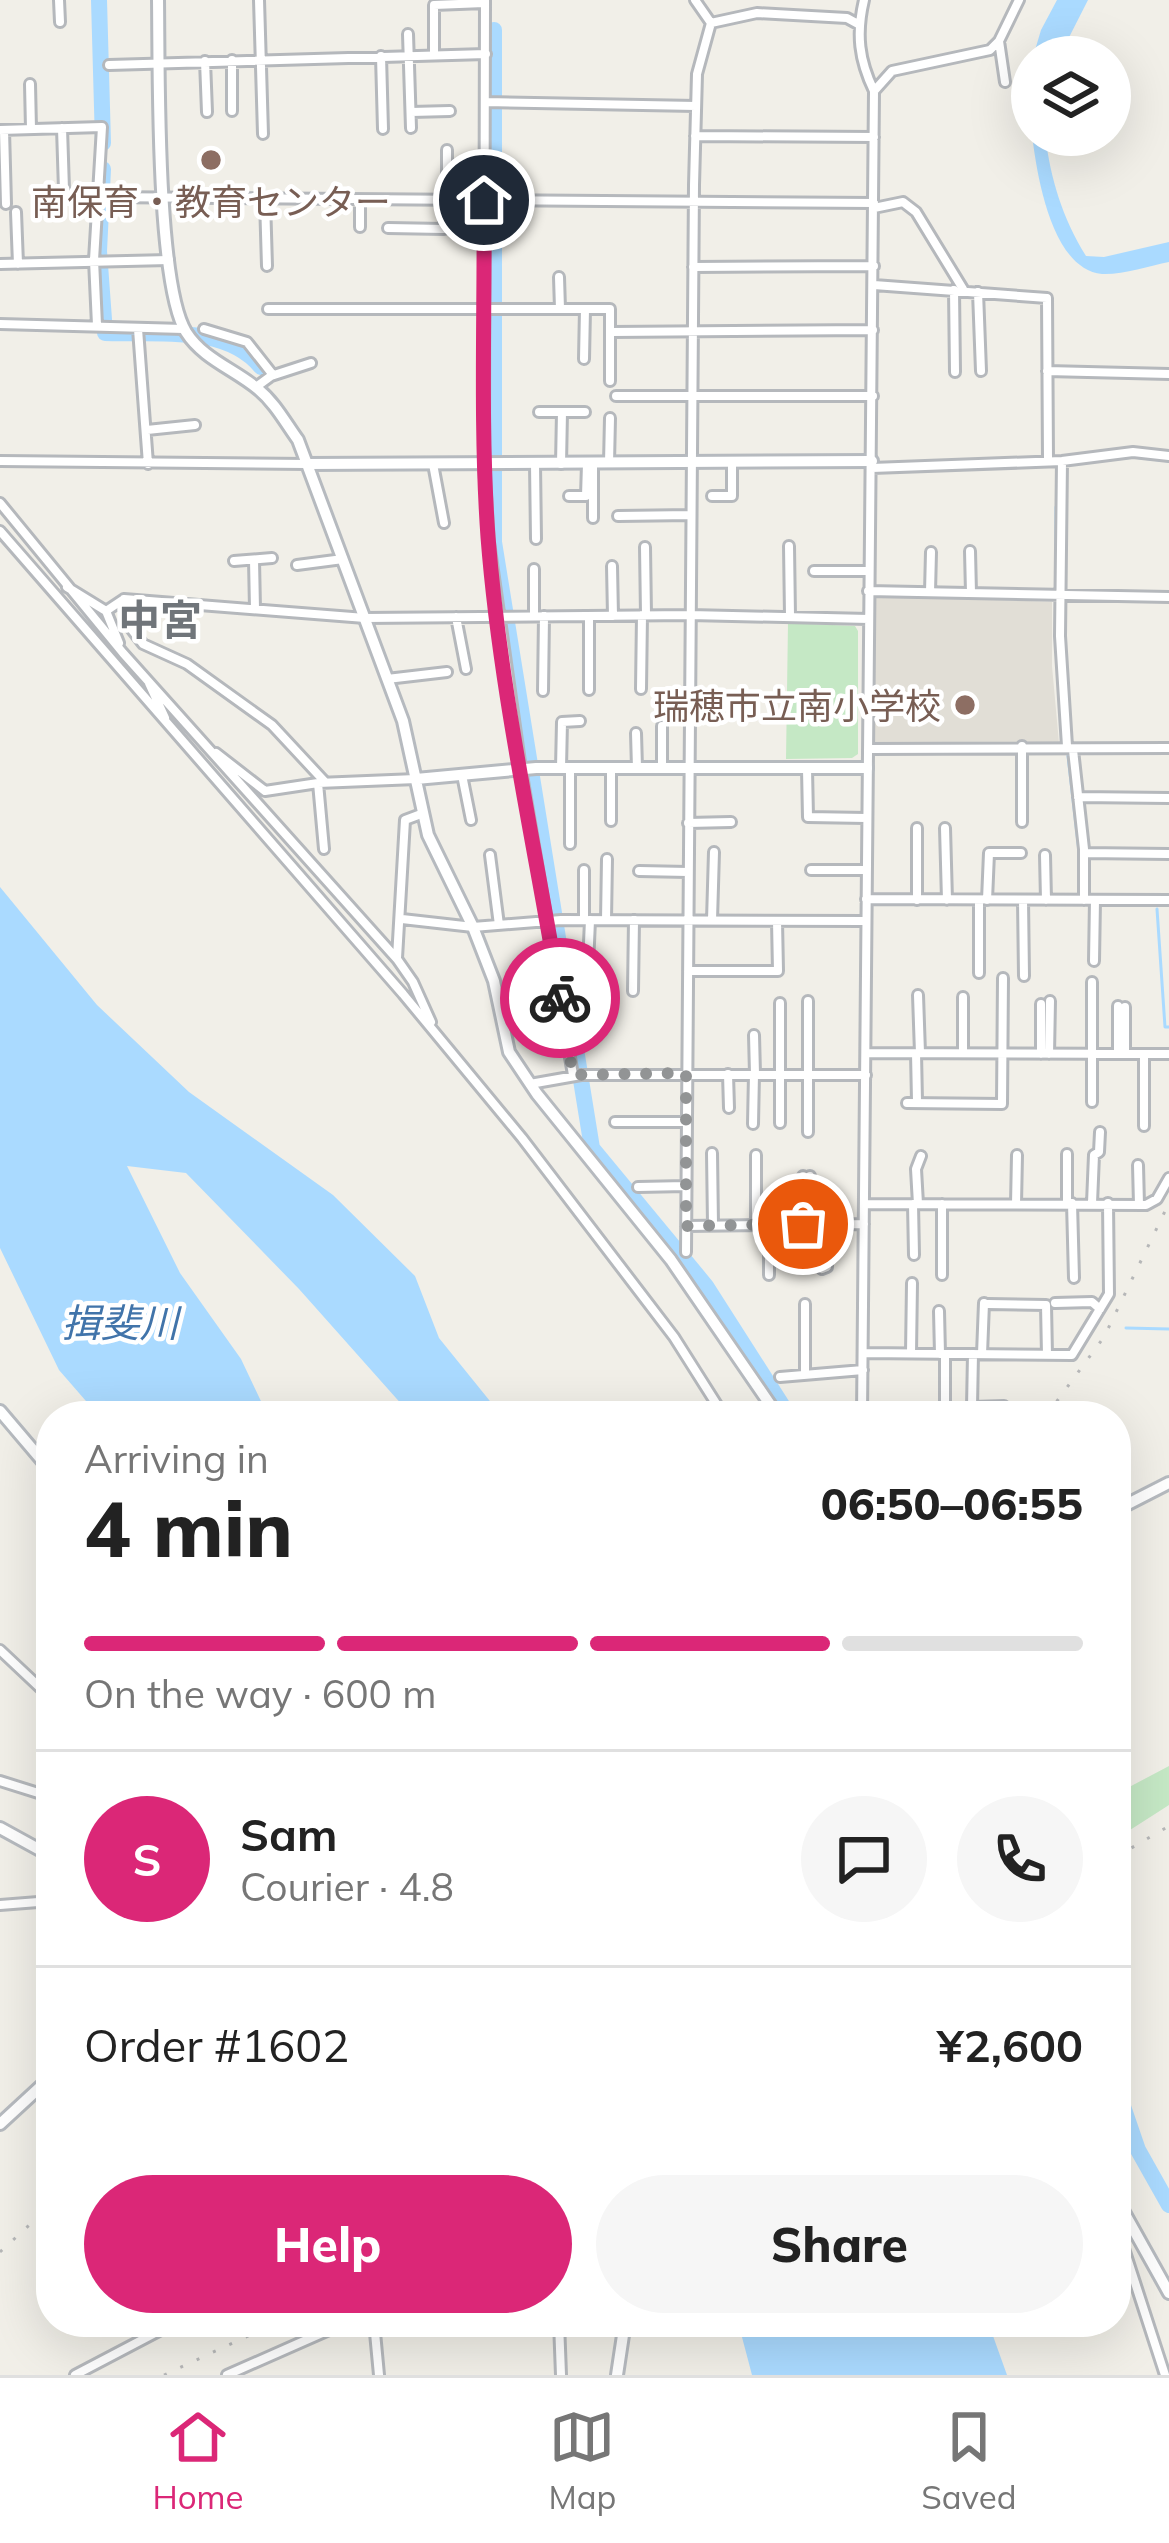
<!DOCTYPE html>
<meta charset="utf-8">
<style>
:root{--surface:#fff;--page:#f6f6f6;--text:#222;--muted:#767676;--line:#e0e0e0;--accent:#db2777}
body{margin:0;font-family:Mulish,"Noto Sans JP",sans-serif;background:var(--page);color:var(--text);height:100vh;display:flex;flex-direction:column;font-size:45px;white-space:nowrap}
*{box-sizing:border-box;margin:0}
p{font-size:39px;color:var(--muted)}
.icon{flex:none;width:66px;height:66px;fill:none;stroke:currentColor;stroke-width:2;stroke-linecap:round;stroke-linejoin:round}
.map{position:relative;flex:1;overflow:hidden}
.details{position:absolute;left:36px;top:1401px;width:1095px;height:936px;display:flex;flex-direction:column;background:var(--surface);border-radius:48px;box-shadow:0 12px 48px #0002}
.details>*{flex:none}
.buttons{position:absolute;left:1011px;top:36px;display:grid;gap:24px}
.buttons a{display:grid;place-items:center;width:120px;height:120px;border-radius:50%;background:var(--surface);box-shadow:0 12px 48px #0002;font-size:60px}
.pin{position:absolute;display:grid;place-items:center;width:102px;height:102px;color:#fff;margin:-51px;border:6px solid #fff;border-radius:50%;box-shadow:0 3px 12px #0007}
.courier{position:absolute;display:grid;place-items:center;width:120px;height:120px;margin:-60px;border:9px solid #db2777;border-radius:50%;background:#fff;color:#222;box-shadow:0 3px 15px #0007}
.headline em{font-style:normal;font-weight:800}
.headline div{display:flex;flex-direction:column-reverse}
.headline{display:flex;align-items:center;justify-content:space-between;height:204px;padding:0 48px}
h1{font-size:78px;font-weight:800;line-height:90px}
.bar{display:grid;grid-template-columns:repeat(4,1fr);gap:18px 12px;align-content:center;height:144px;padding:0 48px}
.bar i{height:15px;border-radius:9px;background:var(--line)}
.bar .selected{background:var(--accent)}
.bar p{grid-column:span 4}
.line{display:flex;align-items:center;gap:30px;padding:0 48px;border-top:3px solid var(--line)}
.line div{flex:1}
.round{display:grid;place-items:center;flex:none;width:126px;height:126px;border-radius:63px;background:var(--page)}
.button{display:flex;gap:24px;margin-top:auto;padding:24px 48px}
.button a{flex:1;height:138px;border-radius:72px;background:var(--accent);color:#fff;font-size:48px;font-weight:800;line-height:138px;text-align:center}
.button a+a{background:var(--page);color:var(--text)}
.menu{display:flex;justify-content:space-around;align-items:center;height:168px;border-top:3px solid var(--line);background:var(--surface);font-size:33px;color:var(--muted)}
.menu a{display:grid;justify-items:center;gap:6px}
.menu .selected{color:var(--accent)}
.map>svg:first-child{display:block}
</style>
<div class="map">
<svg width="1169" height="2375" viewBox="0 0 1169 2375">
<rect width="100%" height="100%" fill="#f1efe8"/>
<path fill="#e1ded6" d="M874 595 1052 602V666L1059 743 874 745Z"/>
<path fill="#c5e8c5" d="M788 623 855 626 858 631V754L852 758 786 759Z
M1169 1766V1805L1116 1839V1794Z"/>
<path fill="#aadaff" d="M1057 0H1088L1059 57H1033L1041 30Z
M1032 135H1045C1051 180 1062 217 1086 256L1104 257 1169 242V262C1149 266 1122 275 1102 274 1051 269 1037 174 1032 135Z
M0 887 97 1005 189 1092 333 1195 415 1276 439 1338 502 1416H412L299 1289 186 1173 127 1166 180 1273 241 1359 268 1416H99L59 1370 0 1248Z
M738 2322H988L1007 2375H752Z"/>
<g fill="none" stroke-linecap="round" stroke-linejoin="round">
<path stroke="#aadaff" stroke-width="3" d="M1067 465 1133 457 1169 461
M1056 507V582
M1056 614 1062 740
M1068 756 1079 851V897
M1157 909 1165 1027H1169
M1126 1328 1169 1329"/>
<path stroke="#aadaff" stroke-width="16" d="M99 0 103 143
M494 30V542L592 1148 706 1286 789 1416
M103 169 99 251 105 333C156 335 226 324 261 367
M1116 2086 1138 2150 1169 2205"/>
<defs>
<path id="street" d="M59 0 60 22
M259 0 263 134
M485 0 484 464 489 542 521 769 573 1075
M711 23 757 13 847 18 858 24
M408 34 411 128
M434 55V5L484 3
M381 56 383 129
M205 61 207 112
M109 65 486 54
M1005 82 999 41 1019 0
M30 84 31 129
M875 90 892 71 990 50 999 41
M486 102 696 106
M232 111V60
M411 112 450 111
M62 128 64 190
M0 130 102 127 94 260 97 325
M4 130 6 204
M695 136 874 137
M447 150V200
M97 197 874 203
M265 200 267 266
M874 208 903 202 916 212 963 289
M16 212 18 264
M360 227V200
M388 228 444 229 445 200
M0 264 169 260
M693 267 874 266
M559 277 560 309
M874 285 1047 298 1048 460
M954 290 955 372
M978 292 981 371
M268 309H610V381
M0 324 184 329
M138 329 148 464
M204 329 247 342 273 375
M611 332 873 330
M584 359 585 309
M1047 371 1169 374
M256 387 271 376 311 363
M616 396H873
M539 412H585
M147 430 195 425
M0 461 307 464
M1062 461 1060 636 1067 746
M609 463 610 418
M433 464 444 523
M535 464 536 539
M561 464 562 412
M593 464V518
M872 468 1062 461 1133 452 1169 456
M569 496H586L587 464
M712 496H732V464
M0 503 123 653 397 959 413 982 431 1022
M618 516 691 515
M0 531 403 994 522 1138 674 1337 724 1416
M789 546 790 616
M645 547 646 615
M970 551 971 593
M254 560 255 609
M234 561 272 558
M297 565 343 559
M612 566 613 616
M534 569V616
M814 571H868
M67 587 106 611 124 599 365 618 690 615 869 619
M868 591 1169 597
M930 592 931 552
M124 599 126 622 143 644 187 664 272 725 325 782
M106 611 119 643
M589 616V690
M456 617 466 669
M387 679 447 672
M149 683 165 718
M641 689 642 615
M543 691 544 616
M662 726V768
M636 733 637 768
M1022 746V822
M868 749 1169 748
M1073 750 1084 849V900
M216 753 265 791 318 783 416 779
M561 768 562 722 580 721
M807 769 808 817 866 818
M462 775 471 820
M318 783 324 849
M1078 797 1169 798
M611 821V768
M688 823 731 822
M945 828 947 900
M570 844V768
M1084 853 1169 854
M490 855 499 925
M1045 855 1046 900
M811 870H867
M639 871 688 872
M866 899 1169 900
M917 900V828
M979 900V973
M987 900 989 853H1021
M1023 900 1024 976
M402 919 473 927 561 920 866 921
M584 920V870
M606 920 607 859
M712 920 714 852
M397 958 405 820 421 814
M1094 961 1095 900
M588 966 590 920
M688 971H778L777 921
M1092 982V1102
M633 991 634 920
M918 995 920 1053
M963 997V1053
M808 1001V1132
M1041 1004V1054
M1118 1006V1054
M1125 1007V1054
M754 1035 755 1074
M867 1053 1169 1054
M916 1053 917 1101
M1049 1054 1050 1001
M1144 1054V1126
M728 1074 729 1108
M530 1084 581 1075H866
M907 1103 1002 1104 1003 978
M615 1122H686
M780 1123V1003
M753 1124 754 1074
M712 1153 713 1225
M1067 1154V1203
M756 1155V1225
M1138 1165 1139 1205
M810 1176 812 1224
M638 1187 686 1186
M1072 1203 1074 1278
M1092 1203 1094 1155 1099 1152 1100 1132
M865 1204 1146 1205 1157 1199 1169 1178
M913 1204 914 1255
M918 1204 916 1169 921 1156
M1016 1204 1017 1155
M686 1226 864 1224
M686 1252 694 185 697 74 711 23 695 0
M789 1260 802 1258 803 1176
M822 1269 827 1267V1224
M769 1275V1225
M942 1275V1204
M1055 1303 1092 1302 1100 1309
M805 1304V1375
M988 1304 1046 1305 1047 1355
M939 1311 940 1354
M863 1353 1072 1355 1109 1294 1108 1203
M911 1353 912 1283
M973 1354 972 1407 1004 1406
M982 1354 984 1303
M780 1377 863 1370
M862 1416 874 91C859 60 856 34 864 0
M945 1416V1354
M0 1650 51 1698
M0 1781 51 1797
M0 1905 51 1901
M1116 2224 1165 2375
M374 2322 379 2375
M559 2322 561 2375
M75 2375 176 2322
M227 2375 347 2322"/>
<path id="secondary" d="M158 0C159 67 156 283 186 332 203 359 234 369 258 389 275 403 285 422 298 440L403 721 428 835 473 927 494 981 509 1052 537 1094 671 1260 778 1416
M307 464 872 461
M416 779 536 768H867
M0 1411 51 1471
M1116 1510 1169 1483
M0 1828 51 1856
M0 2124 51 2077
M1116 2198 1169 2293
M617 2375 625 2322"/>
</defs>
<use href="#street" stroke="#b5b8bc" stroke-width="14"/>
<use href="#secondary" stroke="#b6babf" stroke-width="16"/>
<use href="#street" stroke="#fff" stroke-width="8"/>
<use href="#secondary" stroke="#fff" stroke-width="10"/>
<path stroke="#b6b7b8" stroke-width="3" stroke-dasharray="3 15" stroke-linecap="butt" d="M1046 1416 1104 1337 1169 1203
M1116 1857 1169 1826
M0 2252 51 2205
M164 2375 278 2322"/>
</g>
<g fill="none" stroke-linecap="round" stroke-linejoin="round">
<path stroke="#929495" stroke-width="12" stroke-dasharray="0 21.6" d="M560 998 573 1075 686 1073V1226L803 1224"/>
<path stroke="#db2777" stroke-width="15" d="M484 200C485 312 480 425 488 537 500 692 535 845 560 998"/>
</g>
<g fill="#8d6e63" stroke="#fff" stroke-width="4.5">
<circle cx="211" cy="160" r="12"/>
<circle cx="965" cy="705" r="12"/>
</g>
<g text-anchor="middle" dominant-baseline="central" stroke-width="9" stroke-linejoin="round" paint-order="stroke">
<g font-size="36" fill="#785e54" stroke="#fff">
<text x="211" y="201">南保育・教育センター</text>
<text x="941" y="705" text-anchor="end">瑞穂市立南小学校</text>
</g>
<g font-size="39" font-style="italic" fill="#4174aa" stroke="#fff">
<text x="120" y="1322">揖斐川</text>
</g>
<g font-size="42" font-weight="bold" fill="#70757a" stroke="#fff">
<text x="160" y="619">中宮</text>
</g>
</g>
</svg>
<div class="buttons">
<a><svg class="icon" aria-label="layers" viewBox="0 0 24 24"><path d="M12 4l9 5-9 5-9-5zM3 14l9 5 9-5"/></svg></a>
</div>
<div class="pin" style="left:803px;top:1224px;background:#ea580c"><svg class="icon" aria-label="bag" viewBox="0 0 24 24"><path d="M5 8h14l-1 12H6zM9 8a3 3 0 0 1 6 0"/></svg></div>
<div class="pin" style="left:484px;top:200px;background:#1f2937"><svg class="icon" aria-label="home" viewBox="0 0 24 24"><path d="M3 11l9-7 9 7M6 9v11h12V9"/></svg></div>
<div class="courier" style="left:560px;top:998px"><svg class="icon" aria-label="bike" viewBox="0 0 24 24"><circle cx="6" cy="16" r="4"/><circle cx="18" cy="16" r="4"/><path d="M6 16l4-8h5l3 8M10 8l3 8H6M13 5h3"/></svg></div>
<section class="details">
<div class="headline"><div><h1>4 min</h1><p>Arriving in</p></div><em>06:50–06:55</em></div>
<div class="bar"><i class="selected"></i><i class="selected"></i><i class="selected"></i><i></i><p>On the way · 600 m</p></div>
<div class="line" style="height:216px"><b class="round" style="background:var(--accent);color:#fff">S</b><div><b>Sam</b><p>Courier · 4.8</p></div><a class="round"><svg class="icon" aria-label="chat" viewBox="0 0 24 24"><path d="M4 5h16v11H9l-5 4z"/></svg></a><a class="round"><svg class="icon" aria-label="phone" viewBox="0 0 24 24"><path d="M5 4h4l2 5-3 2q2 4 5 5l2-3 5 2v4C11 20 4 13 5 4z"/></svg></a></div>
<div class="line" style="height:156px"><div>Order #1602</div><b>¥2,600</b></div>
<div class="button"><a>Help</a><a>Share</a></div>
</section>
</div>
<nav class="menu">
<a class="selected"><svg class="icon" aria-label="home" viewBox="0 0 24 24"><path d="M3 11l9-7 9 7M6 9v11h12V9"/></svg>Home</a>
<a><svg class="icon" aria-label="map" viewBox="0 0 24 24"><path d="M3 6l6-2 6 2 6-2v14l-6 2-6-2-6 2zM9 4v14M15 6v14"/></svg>Map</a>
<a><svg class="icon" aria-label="saved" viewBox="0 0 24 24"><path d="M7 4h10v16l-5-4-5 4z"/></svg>Saved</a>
</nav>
